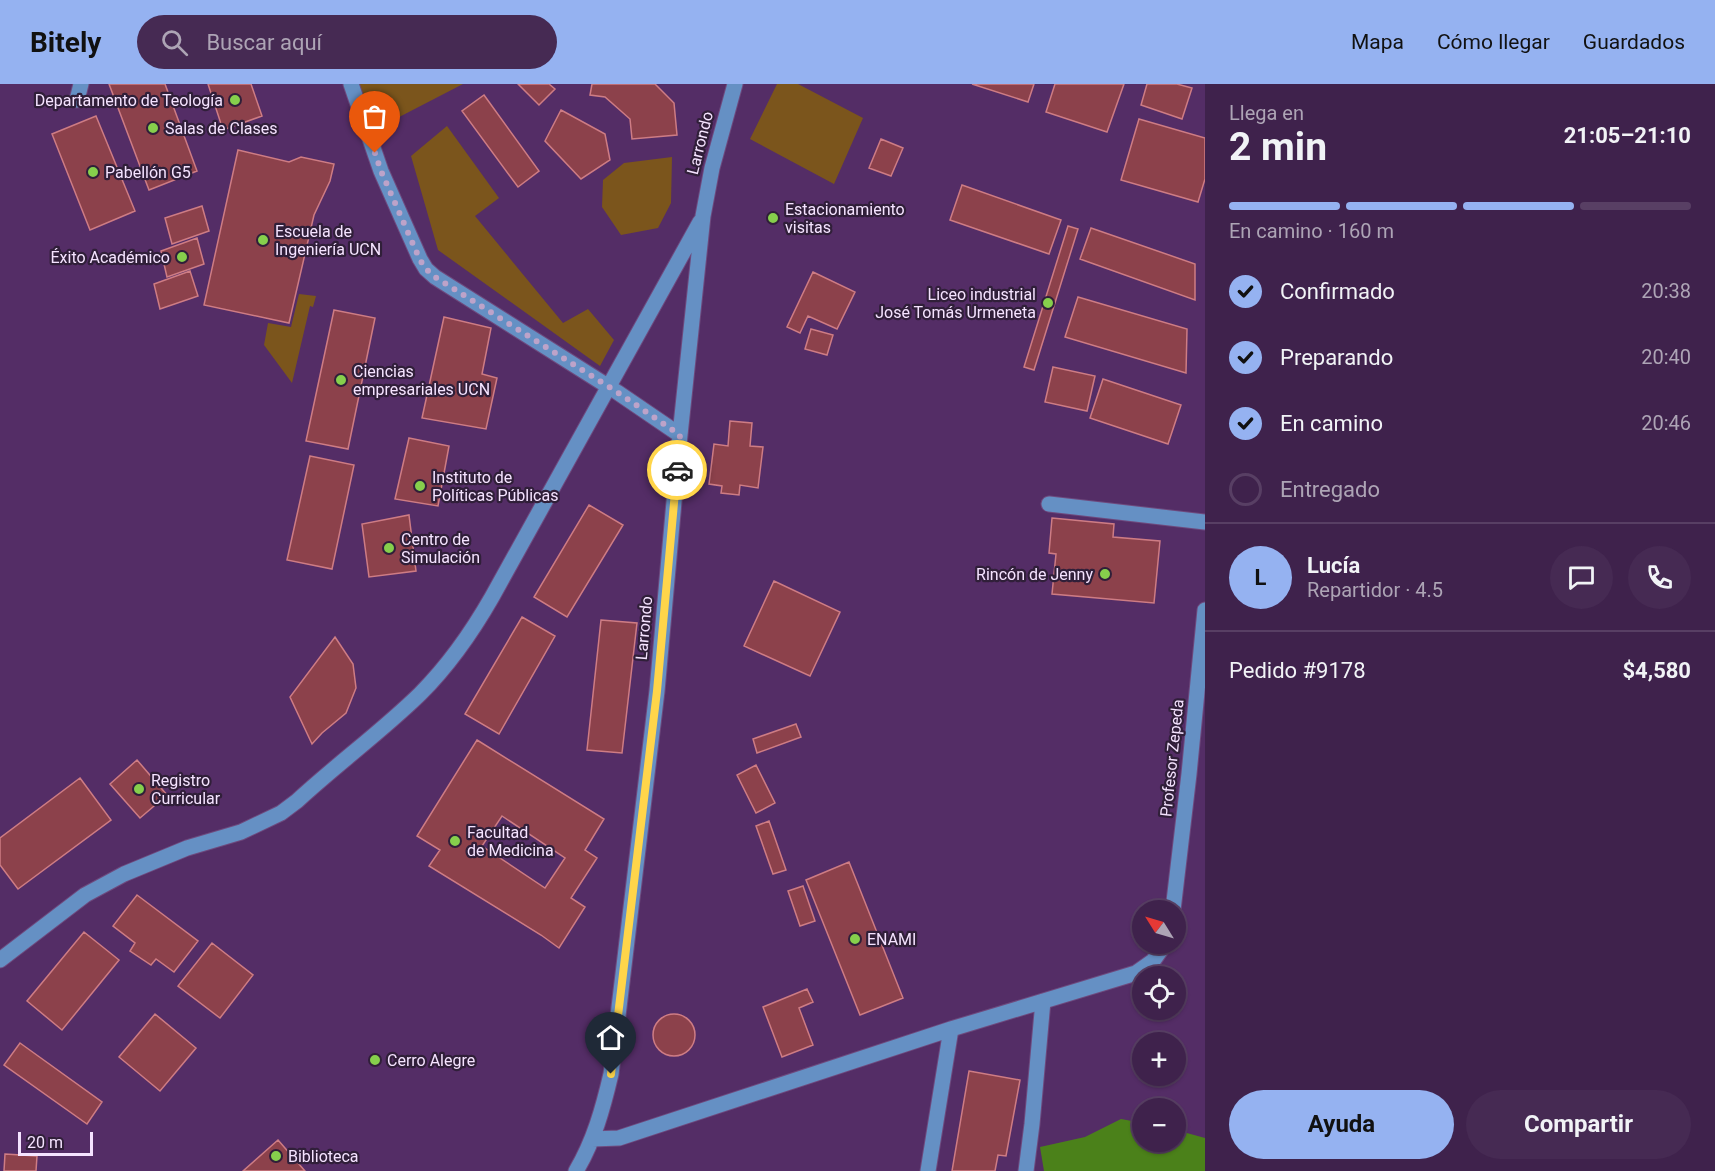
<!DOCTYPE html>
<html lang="es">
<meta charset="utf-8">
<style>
:root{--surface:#3f224c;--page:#462a53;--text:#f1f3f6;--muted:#ada4b5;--line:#583f64;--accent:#95b2f1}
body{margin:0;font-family:Roboto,sans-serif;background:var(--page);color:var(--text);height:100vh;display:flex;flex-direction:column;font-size:22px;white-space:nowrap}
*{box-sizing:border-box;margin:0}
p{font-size:20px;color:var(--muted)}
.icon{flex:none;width:33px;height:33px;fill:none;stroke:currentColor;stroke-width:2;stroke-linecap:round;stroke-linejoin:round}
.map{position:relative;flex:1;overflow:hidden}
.side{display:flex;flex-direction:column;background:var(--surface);width:510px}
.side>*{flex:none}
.needle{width:39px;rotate:307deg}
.controls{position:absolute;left:1132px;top:816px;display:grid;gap:12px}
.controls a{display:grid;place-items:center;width:54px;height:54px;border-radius:50%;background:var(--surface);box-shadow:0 2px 4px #0004,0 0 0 2px var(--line);font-size:30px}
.scale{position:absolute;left:18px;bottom:15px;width:75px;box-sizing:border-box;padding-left:6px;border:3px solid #f5e3ff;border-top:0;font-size:16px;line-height:21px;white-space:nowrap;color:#f5e3ff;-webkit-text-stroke:4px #301f39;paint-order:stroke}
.pin{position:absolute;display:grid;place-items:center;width:51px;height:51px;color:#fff;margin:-62px -26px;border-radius:50% 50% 50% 0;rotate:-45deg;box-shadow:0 0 6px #0007}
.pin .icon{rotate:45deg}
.courier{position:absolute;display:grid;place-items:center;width:60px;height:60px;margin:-30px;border:4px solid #ffd54a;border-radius:50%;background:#fff;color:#222;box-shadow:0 2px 8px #0007}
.summary em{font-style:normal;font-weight:700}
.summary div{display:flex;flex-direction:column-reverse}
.summary{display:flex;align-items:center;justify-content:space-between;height:102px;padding:0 24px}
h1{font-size:39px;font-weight:700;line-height:45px}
.bar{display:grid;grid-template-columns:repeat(4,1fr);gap:9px 6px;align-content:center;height:72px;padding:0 24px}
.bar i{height:8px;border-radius:4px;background:var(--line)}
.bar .current{background:var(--accent)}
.bar p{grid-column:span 4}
.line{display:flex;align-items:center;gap:15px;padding:0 24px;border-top:2px solid var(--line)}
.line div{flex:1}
.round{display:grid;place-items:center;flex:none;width:63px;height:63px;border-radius:32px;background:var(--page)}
ol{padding:0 24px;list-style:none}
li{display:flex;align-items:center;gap:18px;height:66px}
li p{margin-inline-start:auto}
li .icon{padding:6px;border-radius:50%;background:var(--accent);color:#111;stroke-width:4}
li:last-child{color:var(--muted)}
li i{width:33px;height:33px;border:3px solid var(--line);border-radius:50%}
.action{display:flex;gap:12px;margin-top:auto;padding:12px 24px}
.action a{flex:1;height:69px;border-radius:36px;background:var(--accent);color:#111;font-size:24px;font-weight:700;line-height:69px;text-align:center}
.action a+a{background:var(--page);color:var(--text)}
header{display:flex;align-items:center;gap:36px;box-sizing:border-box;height:84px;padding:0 30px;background:var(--accent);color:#111}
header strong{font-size:28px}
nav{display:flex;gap:33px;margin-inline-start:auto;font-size:21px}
.search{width:420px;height:54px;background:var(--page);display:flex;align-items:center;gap:15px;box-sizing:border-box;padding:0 21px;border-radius:33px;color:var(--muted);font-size:22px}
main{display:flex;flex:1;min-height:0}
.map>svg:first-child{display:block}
</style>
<header>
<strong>Bitely</strong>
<div class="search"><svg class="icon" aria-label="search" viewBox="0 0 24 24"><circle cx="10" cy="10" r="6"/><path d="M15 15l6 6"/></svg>Buscar aquí</div>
<nav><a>Mapa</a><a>Cómo llegar</a><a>Guardados</a></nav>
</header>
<main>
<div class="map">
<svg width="1205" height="1087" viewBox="0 0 1205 1087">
<rect width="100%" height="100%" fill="#542d66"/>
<path fill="#7b551c" d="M355 0H463L376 45Z
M777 0H798L863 34 834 100 750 55Z
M447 42 499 114 475 132 563 239 588 225 614 256 600 282 438 166 411 72Z
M672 73 671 119 658 144 621 151 602 123 603 96 624 79Z
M299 210 316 212 313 223 310 222 292 299 264 261 268 239 291 243Z"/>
<path fill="#4b811a" d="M1121 1035 1143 1039V1058H1176V1046L1205 1054V1087H1044L1040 1063 1085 1053Z"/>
<path fill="#8c414b" stroke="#ce7c84" stroke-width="1.5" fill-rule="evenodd" d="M109 0H165L197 87 149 106Z
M208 0H251L262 32 223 46Z
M518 0H549L555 5 539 21Z
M592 0H655L674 19 677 51 632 55 630 35 605 13 590 11Z
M972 0H1034L1028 18Z
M1055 0H1124L1107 48 1046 28Z
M1147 0H1177L1192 4 1182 35 1141 21Z
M484 11 539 87 518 103 462 27Z
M561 26 605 50 610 76 581 95 545 57Z
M96 32 135 127 90 146 52 50Z
M1139 35 1205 54V95L1198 118 1121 96Z
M881 55 903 64 891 92 869 84Z
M238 66 289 78 301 73 334 80 330 97 314 131 289 239 204 221Z
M962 101 1061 136 1049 170 950 136Z
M202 122 209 147 172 160 165 134Z
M1068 142 1078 145 1034 286 1024 283Z
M1091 144 1195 180V216L1080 175Z
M197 154 204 180 167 193 161 167Z
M190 187 198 212 160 225 154 200Z
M813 188 855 208 837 245 808 232 800 249 787 243Z
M1078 213 1187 245 1186 289 1065 253Z
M334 226 375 234 348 365 306 357Z
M444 233 491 244 482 290 497 294 486 345 422 334Z
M811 245 833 251 827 271 805 265Z
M1053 283 1095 292 1087 327 1045 318Z
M1103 295 1181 321 1168 360 1090 334Z
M730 337 752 339 750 362 763 363 758 404 740 401 739 411 721 409 722 402 709 400 714 360 728 362Z
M409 354 449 362 438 422 395 415Z
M310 372 354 381 332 485 287 476Z
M589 421 623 441 567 533 534 513Z
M409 431 416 487 369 493 362 440Z
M1052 434 1114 440 1113 453 1160 457 1154 519 1052 510 1056 470 1049 469Z
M774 497 840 528 810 592 744 562Z
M522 533 555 552 499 650 465 630Z
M601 536 637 539 622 669 587 666Z
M335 553 353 580 356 604 346 629 322 649 312 660 290 613Z
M796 640 801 653 757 669 753 655Z
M477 656 604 735 585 766 597 774 571 814 585 823 559 864 541 851 429 782 440 766 417 752ZM502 732 565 774 545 804 482 762Z
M137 676 167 711 140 734 110 700Z
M756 681 775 719 756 729 737 691Z
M80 694 111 736 18 805 0 781V754Z
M769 737 786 786 773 790 756 742Z
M849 778 903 914 860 931 806 796Z
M803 802 815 837 800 842 788 807Z
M137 811 198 857 174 888 156 875 151 881 130 867 135 859 113 842Z
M84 848 119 876 62 946 27 917Z
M212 859 253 891 220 934 178 902Z
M807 905 813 918 799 924 813 961 782 973 763 923Z
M155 930 196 964 160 1007 119 973Z
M653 951a21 21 0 1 1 42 0a21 21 0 1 1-42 0Z
M20 959 102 1018 87 1040 4 981Z
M969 987 1020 996 1006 1072 998 1071 995 1087H952Z
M278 1056 305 1087H243Z
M5 1070 37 1072 36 1087H4Z"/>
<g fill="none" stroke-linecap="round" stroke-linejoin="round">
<defs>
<path id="minor" d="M351 0 381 87 420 175 426 185 435 193 617 308 680 351
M77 16 81 0
M1049 420 1205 438
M1173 826 1189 690 1205 526
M0 876 85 811 124 790 187 764 241 748 281 729 297 717C337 680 381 648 420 610 449 581 472 548 492 513L700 138
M592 1055 619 1054 951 945 1136 889 1153 877 1165 860
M576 1087C594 1057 603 1024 611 990L657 607 680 351 703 132 712 84 735 0
M928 1087 951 945
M1026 1087 1032 1040 1043 917"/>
</defs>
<use href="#minor" stroke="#6e4a7e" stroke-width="17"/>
<use href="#minor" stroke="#6590c4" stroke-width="15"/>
</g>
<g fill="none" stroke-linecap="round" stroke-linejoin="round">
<path stroke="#bda3c9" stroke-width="6" stroke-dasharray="0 10.8" d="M375 69 381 87 420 176 426 185 435 193 617 308 680 351 677 386"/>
<path stroke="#ffd54a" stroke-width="8" d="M611 990 657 607 677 386"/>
</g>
<g fill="#86cf4c" stroke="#301f39" stroke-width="2">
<circle cx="235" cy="16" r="6"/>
<circle cx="153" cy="44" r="6"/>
<circle cx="93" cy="88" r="6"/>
<circle cx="773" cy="134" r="6"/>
<circle cx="263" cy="156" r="6"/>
<circle cx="182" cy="173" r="6"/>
<circle cx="1048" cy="219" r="6"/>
<circle cx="341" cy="296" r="6"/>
<circle cx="420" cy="402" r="6"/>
<circle cx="389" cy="464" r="6"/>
<circle cx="1105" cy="490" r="6"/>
<circle cx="139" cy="705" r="6"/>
<circle cx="455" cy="757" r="6"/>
<circle cx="855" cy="855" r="6"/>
<circle cx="375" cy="976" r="6"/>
<circle cx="276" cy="1072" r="6"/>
</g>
<g text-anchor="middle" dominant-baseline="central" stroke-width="4.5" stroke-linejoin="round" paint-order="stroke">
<g font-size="16" fill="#f5e3ff" stroke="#301f39" text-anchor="start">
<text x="223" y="16" text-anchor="end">Departamento de Teología</text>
<text x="165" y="44">Salas de Clases</text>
<text x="105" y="88">Pabellón G5</text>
<text x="785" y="125">Estacionamiento<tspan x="785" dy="18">visitas</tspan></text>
<text x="275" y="147">Escuela de<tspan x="275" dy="18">Ingeniería UCN</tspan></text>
<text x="170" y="173" text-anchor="end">Éxito Académico</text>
<text x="1036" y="210" text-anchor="end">Liceo industrial<tspan x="1036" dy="18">José Tomás Urmeneta</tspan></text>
<text x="353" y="287">Ciencias<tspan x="353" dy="18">empresariales UCN</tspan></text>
<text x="432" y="393">Instituto de<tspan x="432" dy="18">Políticas Públicas</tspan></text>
<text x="401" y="455">Centro de<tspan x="401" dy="18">Simulación</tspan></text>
<text x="1093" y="490" text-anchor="end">Rincón de Jenny</text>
<text x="151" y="696">Registro<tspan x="151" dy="18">Curricular</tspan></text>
<text x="467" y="748">Facultad<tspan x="467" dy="18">de Medicina</tspan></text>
<text x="867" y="855">ENAMI</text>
<text x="387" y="976">Cerro Alegre</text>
<text x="288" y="1072">Biblioteca</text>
</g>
<g font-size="16" fill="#f5e3ff" stroke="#301f39">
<text transform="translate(700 59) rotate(-76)">Larrondo</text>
<text transform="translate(644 544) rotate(-85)">Larrondo</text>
<text transform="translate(1172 674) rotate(-84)">Profesor Zepeda</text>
</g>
</g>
</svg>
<div class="controls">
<a><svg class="needle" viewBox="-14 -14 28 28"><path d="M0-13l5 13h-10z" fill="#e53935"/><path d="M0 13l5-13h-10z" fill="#ada4b5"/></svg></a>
<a><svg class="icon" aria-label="locate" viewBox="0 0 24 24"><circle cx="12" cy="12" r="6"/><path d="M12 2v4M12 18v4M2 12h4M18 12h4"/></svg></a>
<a>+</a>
<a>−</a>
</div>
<div class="scale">20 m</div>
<div class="pin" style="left:375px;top:69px;background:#ea580c"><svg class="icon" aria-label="bag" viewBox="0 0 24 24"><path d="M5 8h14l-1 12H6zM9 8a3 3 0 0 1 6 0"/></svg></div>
<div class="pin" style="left:611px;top:990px;background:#1f2937"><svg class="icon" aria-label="home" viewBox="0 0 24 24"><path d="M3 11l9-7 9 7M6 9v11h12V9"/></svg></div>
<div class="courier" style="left:677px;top:386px"><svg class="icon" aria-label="car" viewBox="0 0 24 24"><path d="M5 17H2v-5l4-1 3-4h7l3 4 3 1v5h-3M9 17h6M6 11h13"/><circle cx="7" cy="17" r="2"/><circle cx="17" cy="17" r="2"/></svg></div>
</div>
<section class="side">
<div class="summary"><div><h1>2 min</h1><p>Llega en</p></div><em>21:05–21:10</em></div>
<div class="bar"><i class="current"></i><i class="current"></i><i class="current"></i><i></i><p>En camino · 160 m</p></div>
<ol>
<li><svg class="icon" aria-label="check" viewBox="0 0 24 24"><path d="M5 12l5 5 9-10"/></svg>Confirmado<p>20:38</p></li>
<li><svg class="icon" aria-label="check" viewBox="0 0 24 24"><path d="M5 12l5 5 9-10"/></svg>Preparando<p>20:40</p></li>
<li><svg class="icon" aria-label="check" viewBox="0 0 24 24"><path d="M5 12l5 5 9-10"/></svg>En camino<p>20:46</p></li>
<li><i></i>Entregado</li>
</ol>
<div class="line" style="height:108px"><b class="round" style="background:var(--accent);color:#111">L</b><div><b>Lucía</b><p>Repartidor · 4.5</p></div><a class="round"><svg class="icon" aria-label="chat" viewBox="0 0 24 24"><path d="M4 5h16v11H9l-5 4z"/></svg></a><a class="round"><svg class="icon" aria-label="phone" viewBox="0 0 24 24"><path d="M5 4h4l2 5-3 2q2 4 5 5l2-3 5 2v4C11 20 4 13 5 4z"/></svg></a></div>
<div class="line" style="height:78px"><div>Pedido #9178</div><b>$4,580</b></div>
<div class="action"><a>Ayuda</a><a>Compartir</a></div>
</section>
</main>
